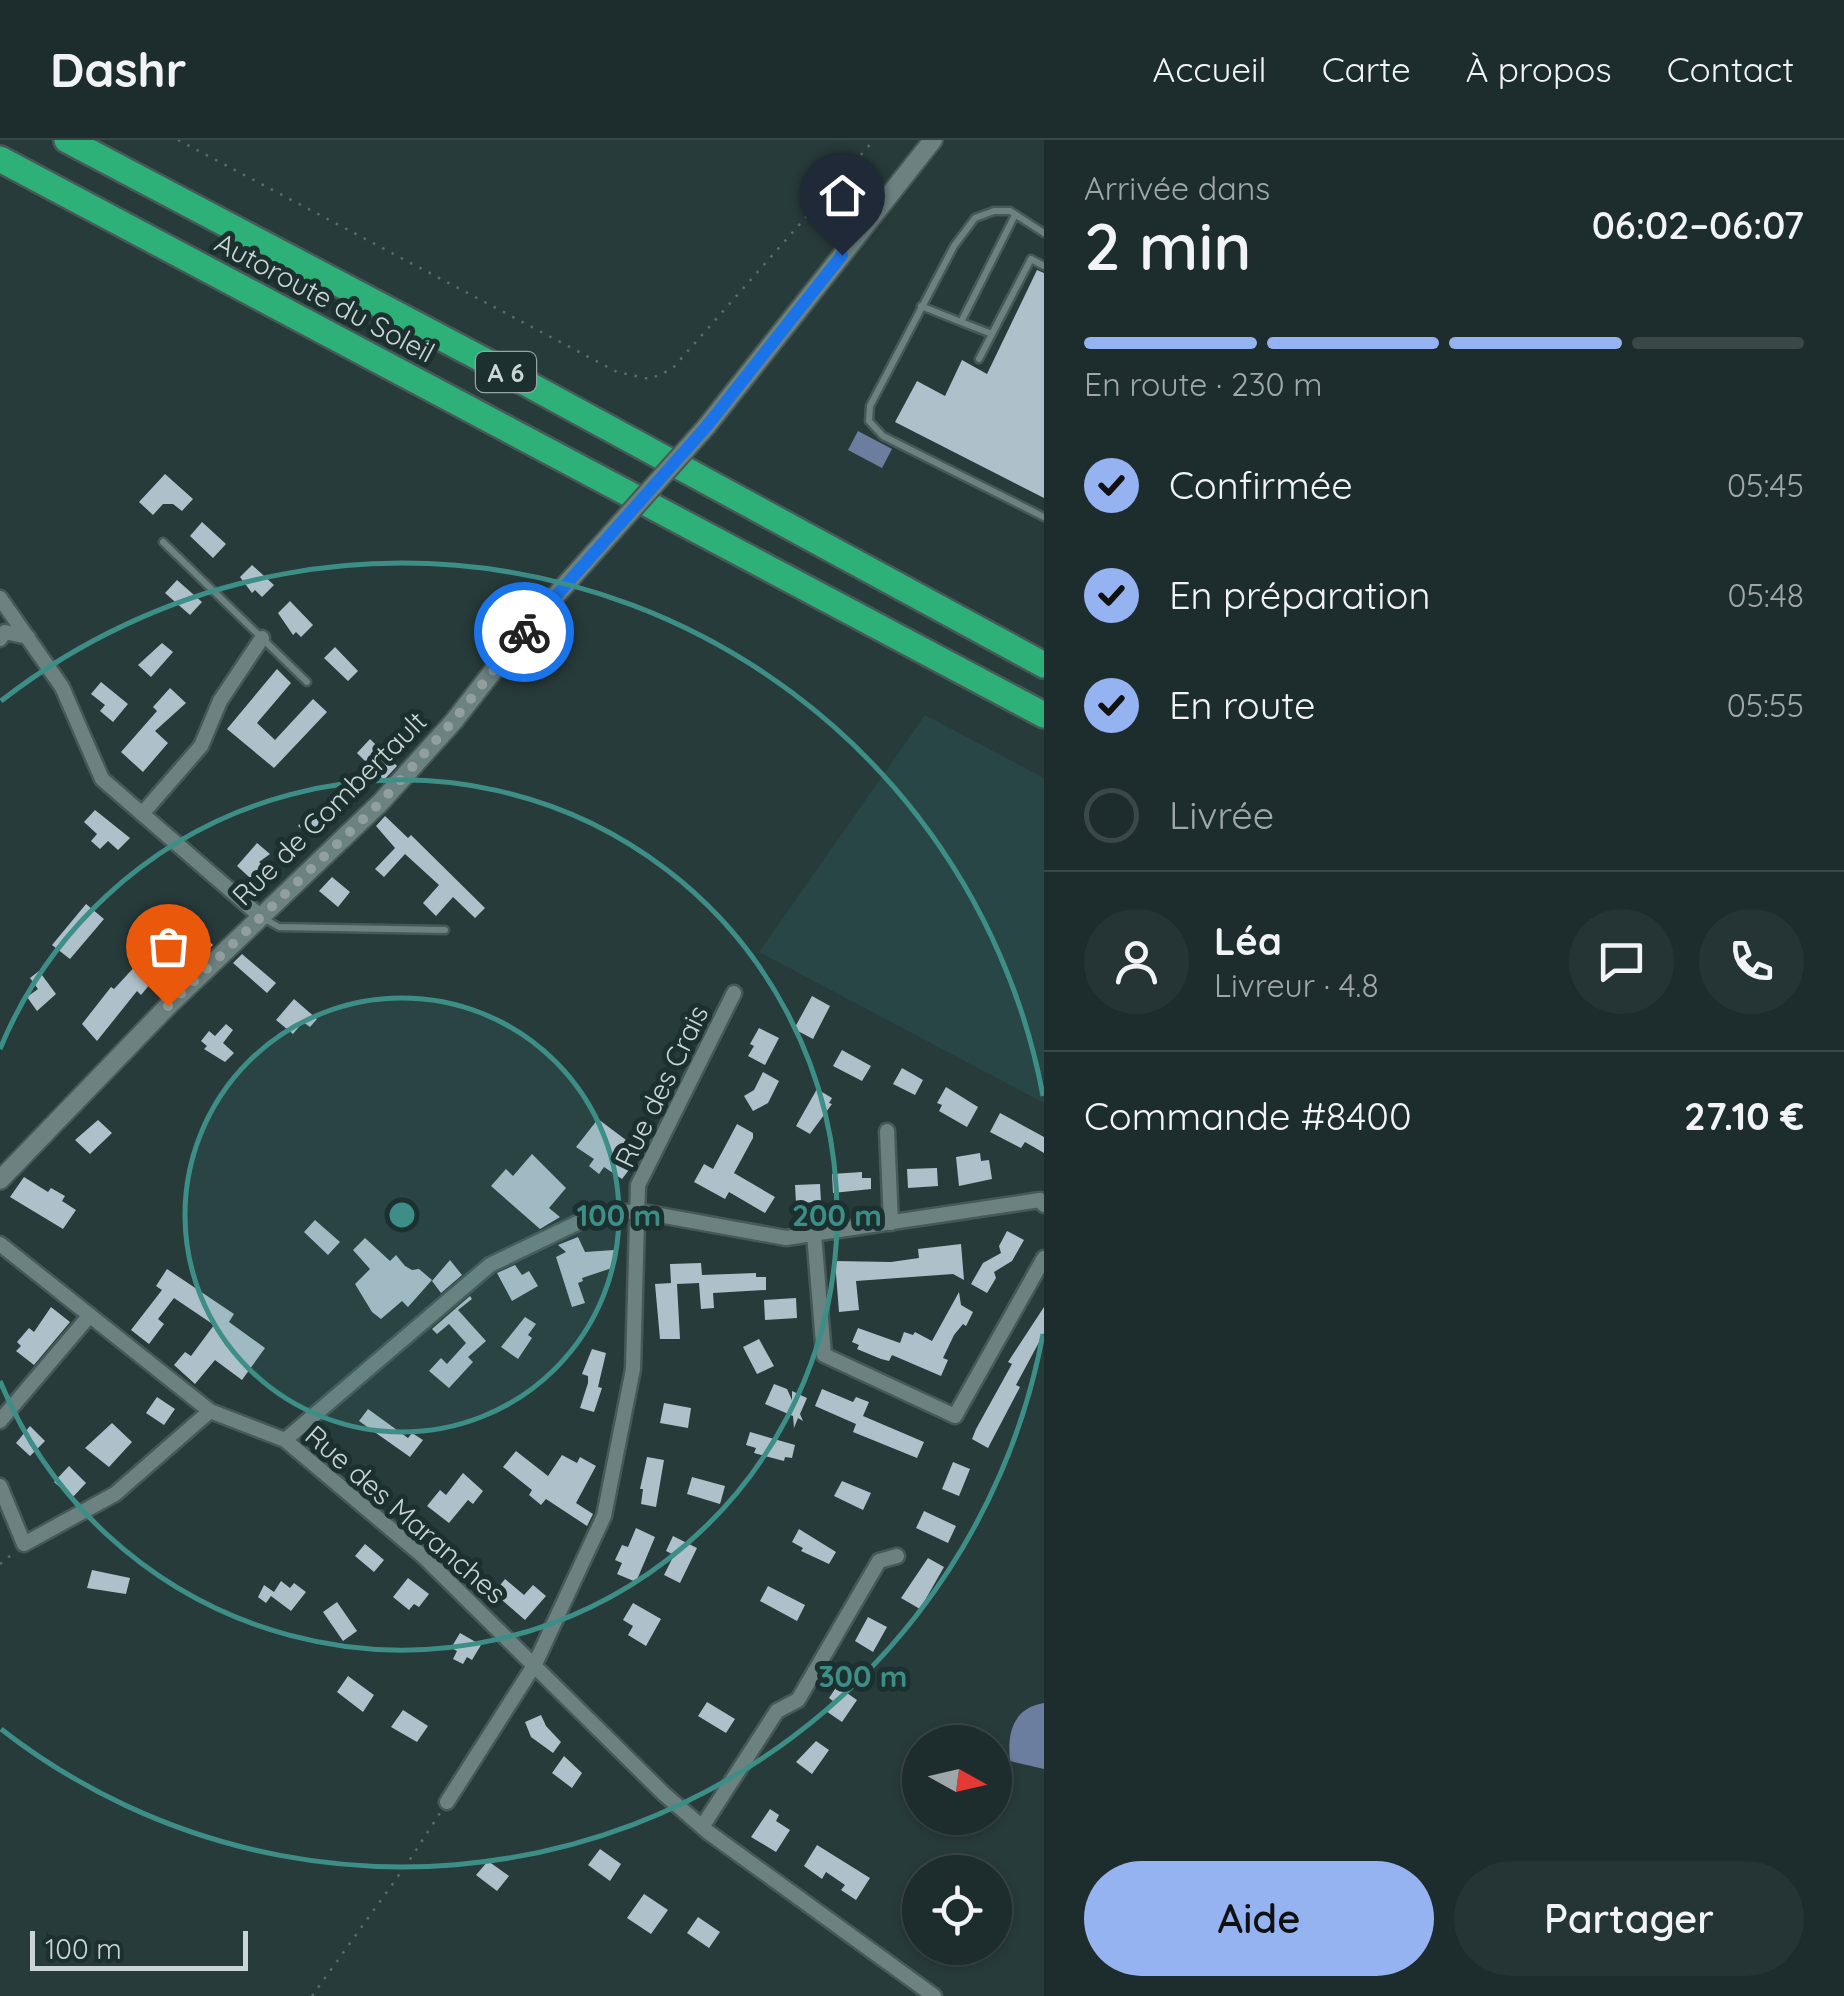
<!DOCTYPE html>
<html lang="fr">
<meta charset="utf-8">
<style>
:root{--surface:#1d2c2c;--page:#253434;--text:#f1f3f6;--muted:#a0a7a9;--line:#3b4848;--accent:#95b2f1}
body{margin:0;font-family:Quicksand,sans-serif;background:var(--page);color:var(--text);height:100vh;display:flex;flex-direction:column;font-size:38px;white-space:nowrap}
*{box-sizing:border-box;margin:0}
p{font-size:32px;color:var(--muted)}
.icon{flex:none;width:55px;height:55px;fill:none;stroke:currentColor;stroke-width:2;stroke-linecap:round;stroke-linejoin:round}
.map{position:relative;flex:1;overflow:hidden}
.drawer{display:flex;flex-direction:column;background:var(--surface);width:800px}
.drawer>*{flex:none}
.needle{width:65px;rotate:98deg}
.tools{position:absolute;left:902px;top:1585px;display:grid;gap:20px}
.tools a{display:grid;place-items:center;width:110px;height:110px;border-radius:50%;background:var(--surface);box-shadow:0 2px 8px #0004,0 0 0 2px var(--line);font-size:50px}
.scale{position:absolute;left:30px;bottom:25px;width:218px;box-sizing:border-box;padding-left:10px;border:5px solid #cad6d5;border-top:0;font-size:28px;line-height:35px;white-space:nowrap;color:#cad6d5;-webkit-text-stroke:8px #1d3030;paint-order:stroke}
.pin{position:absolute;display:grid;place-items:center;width:85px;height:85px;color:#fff;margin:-102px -42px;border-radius:50% 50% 50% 0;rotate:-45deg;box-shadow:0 0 10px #0007}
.pin .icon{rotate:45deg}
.courier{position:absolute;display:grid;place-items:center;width:100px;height:100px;margin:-50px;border:8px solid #1a73e8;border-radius:50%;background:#fff;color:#222;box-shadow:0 2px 12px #0007}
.headline em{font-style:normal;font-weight:600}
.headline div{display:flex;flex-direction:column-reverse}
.headline{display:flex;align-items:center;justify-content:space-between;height:170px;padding:0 40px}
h1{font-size:65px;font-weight:600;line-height:75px}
.bar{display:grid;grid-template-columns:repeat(4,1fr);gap:15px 10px;align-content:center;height:120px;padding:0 40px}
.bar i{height:12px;border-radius:8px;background:var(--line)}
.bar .active{background:var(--accent)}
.bar p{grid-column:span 4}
.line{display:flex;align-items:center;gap:25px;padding:0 40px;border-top:2px solid var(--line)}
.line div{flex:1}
.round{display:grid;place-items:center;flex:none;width:105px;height:105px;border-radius:52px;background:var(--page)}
ol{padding:0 40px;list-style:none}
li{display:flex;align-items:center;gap:30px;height:110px}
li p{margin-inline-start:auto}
li .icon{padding:10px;border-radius:50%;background:var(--accent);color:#111;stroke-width:4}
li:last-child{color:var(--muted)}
li i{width:55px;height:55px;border:5px solid var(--line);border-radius:50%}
.action{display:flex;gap:20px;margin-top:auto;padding:20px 40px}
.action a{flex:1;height:115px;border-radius:60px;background:var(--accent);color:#111;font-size:40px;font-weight:600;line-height:115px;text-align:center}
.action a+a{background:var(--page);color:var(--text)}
header{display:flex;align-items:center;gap:60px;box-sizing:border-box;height:140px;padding:0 50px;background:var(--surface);border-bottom:2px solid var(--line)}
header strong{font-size:48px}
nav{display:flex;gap:55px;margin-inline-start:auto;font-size:35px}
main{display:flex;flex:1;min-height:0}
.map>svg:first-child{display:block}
</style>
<header>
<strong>Dashr</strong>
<nav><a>Accueil</a><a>Carte</a><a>À propos</a><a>Contact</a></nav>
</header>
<main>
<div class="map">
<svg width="1044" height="1856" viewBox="0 0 1044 1856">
<rect width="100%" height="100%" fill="#273b3a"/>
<path fill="#284645" d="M925 575 1044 638V963L759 812Z"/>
<path fill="#6c7e9f" d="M858 291 892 309 882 328 848 310Z
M1044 1563V1629L1010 1621C1007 1593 1013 1568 1044 1563Z"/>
<path fill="#aec1cb" d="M1037 130 1044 133V358L895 282 917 241 945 256 962 220 987 234Z
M165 334 193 359 182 371 173 364H163L153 375 139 362Z
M202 382 226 404 213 418 190 396Z
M252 425 274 445 262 457 255 450 252 453 240 437Z
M177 440 202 462 190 475 165 453Z
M290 461 313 485 301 497 296 492 293 495 278 473Z
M162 503 173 512 151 537 138 525Z
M335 507 358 531 348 541 324 518Z
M277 529 291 543 257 583 275 600 313 559 327 572 274 628 227 589Z
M101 542 128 564 113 582 100 571 105 565 91 554Z
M170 548 186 563 155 591 168 603 143 632 121 612 157 571 153 567Z
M370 599 397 626 384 640 357 613Z
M95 670 130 698 118 710 108 701 100 709 91 701 97 694 84 682Z
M313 670 324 680 310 696 298 686Z
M385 676 408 698 411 695 485 768 475 778 453 757 436 776 423 763 439 745 405 714 384 737 375 729 395 708 376 686Z
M257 703 270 714 259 722 270 732 258 745 237 726Z
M332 737 350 752 338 767 319 751Z
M86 764 104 779 70 819 52 805Z
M177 773 213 805 192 826 166 799 147 822 137 814Z
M242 814 276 843 267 853 233 823Z
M139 822 156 837 141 855 137 851 97 901 82 884 111 847 114 849Z
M39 831 56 854 37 871 27 857 38 849 30 838Z
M812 856 830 866 813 899 794 889Z
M294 859 317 879 310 887 303 882 293 894 276 880Z
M226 884 233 890 223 903 234 913 225 922 204 909 207 906 201 901 209 891 215 896Z
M759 888 779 898 765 925 748 916 754 906 750 904Z
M842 910 871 926 862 941 833 926Z
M902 928 923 940 915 955 893 944Z
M763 932 779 941 768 963 753 971 744 956 754 950Z
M946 947 978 967 967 987 939 971 942 965 937 963Z
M817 949 832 958 829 963 832 964 810 994 796 986Z
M1000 973 1044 997V1013L1025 1002 1021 1008 990 992Z
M598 979 630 1003 622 1012 635 1022 622 1039 604 1027 599 1034 589 1026 594 1019 576 1007Z
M98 980 112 993 90 1014 75 1000Z
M737 984 753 993V998L734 1033 775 1057 765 1073 729 1052 725 1059 694 1042 704 1024 713 1029Z
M980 1013 981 1021 989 1020 992 1039 959 1046 956 1017Z
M532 1014 566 1048 549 1068 560 1077 540 1089 491 1046 506 1029 513 1036Z
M937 1028 938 1046 908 1048 907 1029Z
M862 1032V1038H871V1049L833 1053 832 1034Z
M24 1037 48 1052 51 1048 65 1056 62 1061 76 1070 63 1089 10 1057Z
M820 1044 821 1062 796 1063 795 1045Z
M315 1080 340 1102 328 1115 304 1092Z
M1007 1091 1024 1100 1012 1121 994 1132 996 1138 987 1153 971 1144 983 1123 1001 1113 999 1106Z
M578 1097 585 1112 614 1110 615 1127 582 1138 583 1141 578 1143 585 1163 572 1167 556 1117 566 1112 558 1105Z
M365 1098 390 1121 396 1115 405 1126 412 1130 419 1129 432 1140 408 1167 402 1161 381 1179 372 1172 355 1144 370 1129 353 1110Z
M961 1104 964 1140 953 1134 856 1141 859 1170 839 1172 835 1121 891 1122 919 1118 918 1109Z
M450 1120 462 1135 441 1153 432 1141Z
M701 1123 702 1135 756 1133V1137H766V1150L713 1153 714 1168 701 1169 699 1143 677 1144 680 1199H660L655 1144 671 1143 670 1124Z
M515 1125 522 1135 529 1131 538 1146 512 1161 497 1133Z
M167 1129 234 1174 229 1182 265 1208 242 1240 215 1220 195 1244 174 1225 185 1212 191 1216 214 1185 174 1158 158 1179 164 1184 149 1204 131 1190 162 1150 156 1146Z
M959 1152 961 1165 973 1172 966 1186 963 1184 954 1195 943 1218 948 1220 941 1236 892 1215 889 1221 881 1219 857 1209 859 1205 852 1202 858 1188 900 1203 904 1192 913 1195 915 1192 932 1201Z
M470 1156 472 1159 458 1170 486 1201 468 1217 473 1222 449 1248 429 1231 441 1218 447 1224 466 1203 449 1184 437 1194 432 1189Z
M796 1158 797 1178 765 1180 764 1160Z
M51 1167 70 1182 34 1225 16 1211 21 1206 17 1202 29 1188 34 1192Z
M1044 1167V1193L1016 1245 1020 1247 988 1308 972 1299 976 1289 1012 1224 1008 1222Z
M525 1177 536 1184 528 1195 532 1198 518 1219 501 1207Z
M759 1199 774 1226 757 1234 743 1207Z
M592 1209 606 1213 598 1247 602 1248 594 1272 580 1268 588 1243V1236L582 1234Z
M774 1244 787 1249 792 1260V1251L807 1258 800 1274 803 1281 798 1278 794 1288 793 1276 765 1264Z
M822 1249 853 1262 856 1257 869 1262 863 1276 924 1302 917 1318 853 1292 856 1284 815 1266Z
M157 1257 175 1269 164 1285 146 1273Z
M664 1263 691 1268 688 1288 660 1283Z
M368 1269 408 1298 412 1293 423 1300 410 1317 359 1281Z
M112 1283 132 1302 109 1327 85 1308Z
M30 1286 45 1301 30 1316 16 1303Z
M750 1292 795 1305 792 1318 785 1317 784 1321 754 1313 756 1308 746 1305Z
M516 1311 548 1336 562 1315 577 1323 580 1317 596 1326 576 1363 593 1374 587 1386 546 1359 541 1365 529 1355 532 1350 503 1327Z
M647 1317 664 1320 656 1367 641 1364 643 1349H640Z
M953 1322 970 1329 959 1356 942 1349Z
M69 1326 86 1343 72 1358 54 1342Z
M463 1333 483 1351 473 1364 468 1360 449 1383 427 1366 440 1350 446 1355Z
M692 1337 725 1346 720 1364 687 1354Z
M842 1341 871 1353 863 1370 834 1356Z
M924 1371 956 1386 948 1403 916 1388Z
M636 1388 655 1397 636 1442 617 1434 622 1423 615 1420 622 1405 628 1407Z
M799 1389 836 1412 829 1424 801 1411 803 1408 792 1402Z
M673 1396 697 1408 680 1443 664 1435 674 1415 666 1411Z
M365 1404 384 1420 374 1432 355 1416Z
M928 1418 944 1427 920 1469 901 1458Z
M92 1430 130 1438 126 1454 87 1448Z
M408 1438 429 1454 419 1467 414 1464 409 1470 393 1457Z
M505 1439 524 1455 533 1445 546 1456 525 1480 494 1453Z
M281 1441 290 1448 294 1443 306 1452 291 1471 271 1456 266 1463 258 1457 264 1445 274 1452Z
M768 1446 805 1465 797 1481 760 1461Z
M337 1462 357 1491 343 1501 323 1472Z
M633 1463 661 1479 646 1506 628 1495 633 1486 623 1480Z
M868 1477 887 1487 873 1512 855 1501Z
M460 1493 481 1505 472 1520 467 1517 463 1524 453 1519 457 1511 451 1508Z
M348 1536 374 1555 363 1572 337 1552Z
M837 1546 857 1560 842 1582 826 1571 833 1561 829 1558Z
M707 1562 735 1579 726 1593 698 1576Z
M403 1570 428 1586 417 1602 391 1587Z
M541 1575 546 1586 561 1602 553 1613 531 1597 525 1582Z
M816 1601 829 1610 812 1634 796 1622Z
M564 1616 582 1633 572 1648 552 1633Z
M770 1669 779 1675 776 1681 790 1690 776 1712 751 1697Z
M817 1705 870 1738 856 1760 841 1750 845 1745 826 1732 822 1739 804 1726Z
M600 1709 621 1724 610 1741 588 1725Z
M488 1721 509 1736 497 1751 476 1735Z
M644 1754 668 1770 651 1794 627 1778Z
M698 1777 720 1792 709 1808 687 1793Z"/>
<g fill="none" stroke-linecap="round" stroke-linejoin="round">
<defs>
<path id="service" d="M1044 93 1010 71H994L975 78 954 106 870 266 869 281 883 296 1044 377
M921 166 961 182 1015 75
M961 182 992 194
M979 219 1031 119 1044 126
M163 402 307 542
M263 778 279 787 445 790"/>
<path id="minor" d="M0 458 62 547 102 639 260 776
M0 499 5 492 28 497
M142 674 201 606 220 561 262 498
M887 991 891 1083
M814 1094 824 1215 955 1276 1044 1118
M0 1104 210 1271 285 1300 424 1417 664 1654 708 1692 934 1856
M0 1281 90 1175
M285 1300 490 1125 594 1075 637 1071 786 1098 1040 1060 1044 1065
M0 1346 24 1404 115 1354 210 1271
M447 1662 535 1524 604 1376 633 1229 638 1045 734 853
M702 1687 777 1571 798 1560 879 1421 897 1416"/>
<path id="tertiary" d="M706 287 933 0
M0 1040 168 866 381 662 454 581 526 489 599 407"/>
<path id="motorway" d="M67 0 491 224 1044 525
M0 19 1044 575"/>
</defs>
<use href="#service" stroke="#465857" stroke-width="11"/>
<use href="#minor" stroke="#465857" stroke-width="19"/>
<use href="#tertiary" stroke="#465857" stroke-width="22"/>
<use href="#motorway" stroke="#465857" stroke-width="30"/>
<path stroke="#5b6c6b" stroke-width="2.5" stroke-dasharray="2.5 8" stroke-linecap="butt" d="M178 0 617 232 650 239 672 229 874 0
M0 1424 11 1415
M312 1856 409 1721 440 1673"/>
<use href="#service" stroke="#6c8281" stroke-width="6"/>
<use href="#minor" stroke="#6c8281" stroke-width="14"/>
<use href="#tertiary" stroke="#6c8281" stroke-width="18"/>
<use href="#motorway" stroke="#2db178" stroke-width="25"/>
<defs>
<path id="tertiary-bridge" d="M599 407 706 287"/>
</defs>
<use href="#tertiary-bridge" stroke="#465857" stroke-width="22" stroke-linecap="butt"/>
<use href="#tertiary-bridge" stroke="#6c8281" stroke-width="18"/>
</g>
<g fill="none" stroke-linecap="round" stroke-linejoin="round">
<path stroke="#91a09f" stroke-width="10" stroke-dasharray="0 18" d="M168 866 381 662 454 580 524 492"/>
<path stroke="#1a73e8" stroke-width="12" d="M524 492 706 287 842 115"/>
</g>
<circle cx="402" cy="1075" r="217" fill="#3e8e88" fill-opacity=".12"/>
<g fill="none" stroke="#3e8e88" stroke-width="5">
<circle cx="402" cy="1075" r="217"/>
<path d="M0 909A435 435 0 1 1 0 1241"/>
<path d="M1043 1194A652 652 0 0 1 1 1589M1 561A652 652 0 0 1 1043 956"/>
</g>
<g text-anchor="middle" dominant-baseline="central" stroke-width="10" stroke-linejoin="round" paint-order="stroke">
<rect fill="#1d3030" stroke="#96a4a4" stroke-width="2.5" x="476" y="212" width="60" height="40" rx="8"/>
<g font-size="25" font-weight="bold" fill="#cad6d5">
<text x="506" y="232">A 6</text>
</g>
<g font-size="28" fill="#cad6d5" stroke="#1d3030">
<text transform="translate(325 157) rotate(28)">Autoroute du Soleil</text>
<text transform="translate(329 668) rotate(-45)">Rue de Combertault</text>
<text transform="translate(661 946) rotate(-64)">Rue des Crais</text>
<text transform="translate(406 1374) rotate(41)">Rue des Maranches</text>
</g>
</g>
<circle cx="402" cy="1075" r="15" fill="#3e8e88" stroke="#1d3030" stroke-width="5"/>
<g font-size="30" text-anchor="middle" font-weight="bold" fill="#3e8e88" stroke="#1d3030" stroke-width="10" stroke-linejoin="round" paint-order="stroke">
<text x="619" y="1086">100 m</text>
<text x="837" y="1086">200 m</text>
<text x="863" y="1547">300 m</text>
</g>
</svg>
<div class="tools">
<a><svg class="needle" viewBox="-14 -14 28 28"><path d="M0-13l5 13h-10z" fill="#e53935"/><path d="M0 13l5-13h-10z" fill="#a0a7a9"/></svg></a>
<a><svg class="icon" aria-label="locate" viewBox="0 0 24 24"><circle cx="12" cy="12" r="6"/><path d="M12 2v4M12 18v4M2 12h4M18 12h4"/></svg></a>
</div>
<div class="scale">100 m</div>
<div class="pin" style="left:168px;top:866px;background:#ea580c"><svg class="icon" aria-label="bag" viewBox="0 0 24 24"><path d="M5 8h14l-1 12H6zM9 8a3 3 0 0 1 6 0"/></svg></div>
<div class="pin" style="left:842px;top:115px;background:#1f2937"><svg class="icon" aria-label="home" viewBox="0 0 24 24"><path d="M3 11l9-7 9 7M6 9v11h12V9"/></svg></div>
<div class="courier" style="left:524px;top:492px"><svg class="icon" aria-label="bike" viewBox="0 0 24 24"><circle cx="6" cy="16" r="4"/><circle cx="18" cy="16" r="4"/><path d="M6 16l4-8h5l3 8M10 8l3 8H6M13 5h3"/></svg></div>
</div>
<section class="drawer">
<div class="headline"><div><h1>2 min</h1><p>Arrivée dans</p></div><em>06:02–06:07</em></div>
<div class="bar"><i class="active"></i><i class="active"></i><i class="active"></i><i></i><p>En route · 230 m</p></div>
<ol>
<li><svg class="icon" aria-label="check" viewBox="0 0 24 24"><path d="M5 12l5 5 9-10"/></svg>Confirmée<p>05:45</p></li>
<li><svg class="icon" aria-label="check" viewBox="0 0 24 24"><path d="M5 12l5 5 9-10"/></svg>En préparation<p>05:48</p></li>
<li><svg class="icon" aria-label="check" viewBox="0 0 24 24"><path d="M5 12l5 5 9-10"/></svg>En route<p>05:55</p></li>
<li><i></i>Livrée</li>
</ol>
<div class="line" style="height:180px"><a class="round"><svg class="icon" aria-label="person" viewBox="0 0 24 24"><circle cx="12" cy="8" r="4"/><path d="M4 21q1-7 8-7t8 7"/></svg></a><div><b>Léa</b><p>Livreur · 4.8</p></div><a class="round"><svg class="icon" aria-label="chat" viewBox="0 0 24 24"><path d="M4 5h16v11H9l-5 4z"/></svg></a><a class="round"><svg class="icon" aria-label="phone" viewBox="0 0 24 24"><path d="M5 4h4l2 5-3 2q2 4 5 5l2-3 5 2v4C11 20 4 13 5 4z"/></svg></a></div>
<div class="line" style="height:130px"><div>Commande #8400</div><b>27.10 €</b></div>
<div class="action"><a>Aide</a><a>Partager</a></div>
</section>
</main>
